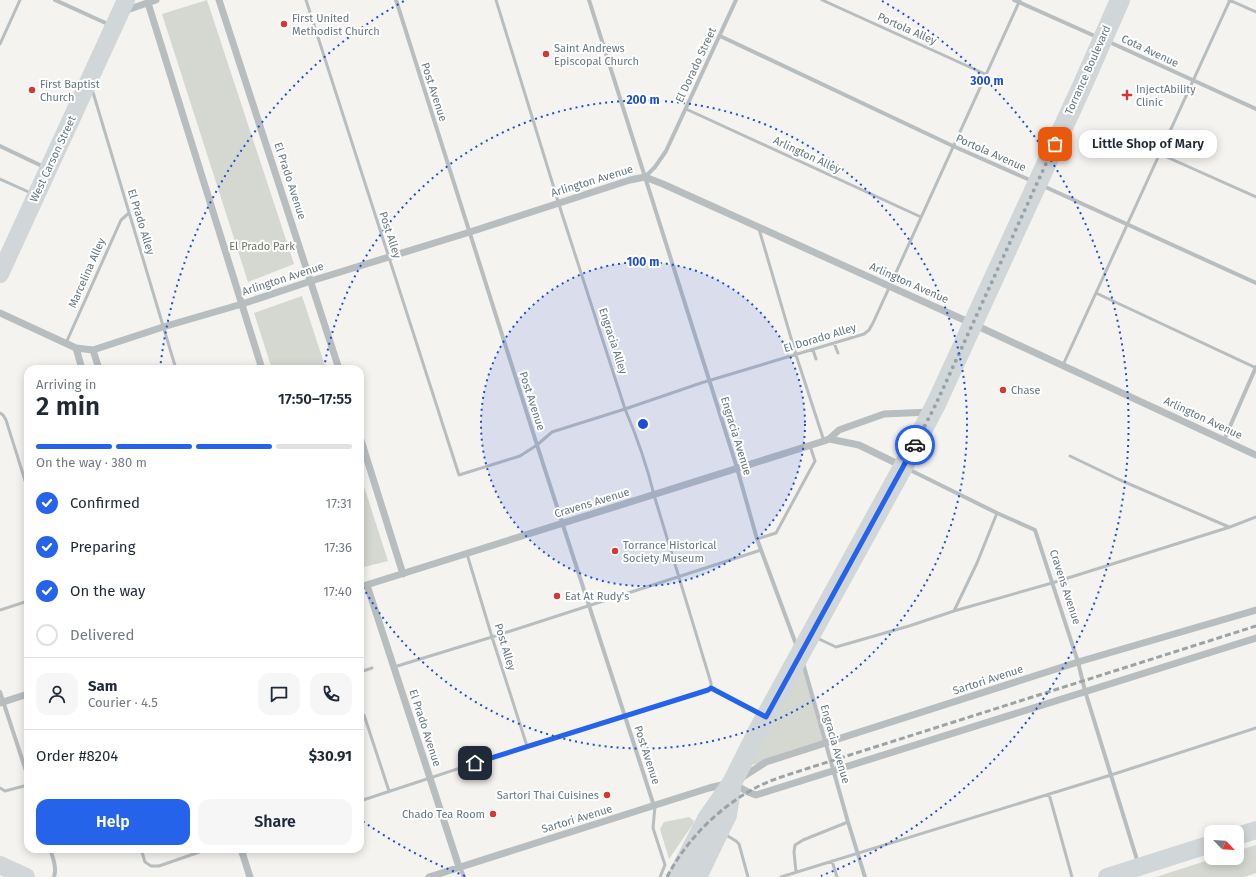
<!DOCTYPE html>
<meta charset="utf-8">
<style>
:root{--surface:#fff;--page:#f6f6f7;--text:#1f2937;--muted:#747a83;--line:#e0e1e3;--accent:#2563eb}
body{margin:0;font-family:"Fira Sans",sans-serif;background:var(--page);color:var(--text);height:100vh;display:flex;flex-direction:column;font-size:15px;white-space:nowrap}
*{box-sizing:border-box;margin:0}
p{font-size:13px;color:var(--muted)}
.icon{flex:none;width:22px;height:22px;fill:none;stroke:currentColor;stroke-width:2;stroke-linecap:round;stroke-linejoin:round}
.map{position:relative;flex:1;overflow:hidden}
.panel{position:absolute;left:24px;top:365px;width:340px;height:488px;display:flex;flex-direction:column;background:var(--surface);border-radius:12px;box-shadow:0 2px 10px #0003}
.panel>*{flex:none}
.needle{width:26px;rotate:115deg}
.buttons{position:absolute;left:1204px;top:825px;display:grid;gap:8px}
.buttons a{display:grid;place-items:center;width:40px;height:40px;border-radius:8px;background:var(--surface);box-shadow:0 2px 10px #0003;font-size:20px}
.pin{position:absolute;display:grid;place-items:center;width:34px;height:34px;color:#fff;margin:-17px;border-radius:8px;box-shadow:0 2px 6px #0006}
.courier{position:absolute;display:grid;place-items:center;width:40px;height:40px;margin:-20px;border:3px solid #2563eb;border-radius:50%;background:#fff;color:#222;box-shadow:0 1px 5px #0007}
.bubble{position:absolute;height:28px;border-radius:12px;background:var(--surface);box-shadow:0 2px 10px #0003;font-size:13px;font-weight:600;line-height:28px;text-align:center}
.headline em{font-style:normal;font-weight:600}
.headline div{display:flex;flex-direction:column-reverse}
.headline{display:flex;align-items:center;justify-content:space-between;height:68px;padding:0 12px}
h1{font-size:26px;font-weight:600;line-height:30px}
.bar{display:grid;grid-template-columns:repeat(4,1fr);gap:6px 4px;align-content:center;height:48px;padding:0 12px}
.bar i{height:5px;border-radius:3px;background:var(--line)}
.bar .current{background:var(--accent)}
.bar p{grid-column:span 4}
.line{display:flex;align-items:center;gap:10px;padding:0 12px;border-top:1px solid var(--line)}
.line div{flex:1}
.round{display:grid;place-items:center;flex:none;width:42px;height:42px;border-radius:12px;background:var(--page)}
ol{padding:0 12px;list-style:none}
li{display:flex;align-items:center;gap:12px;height:44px}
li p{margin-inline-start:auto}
li .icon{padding:4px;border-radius:50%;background:var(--accent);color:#fff;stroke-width:4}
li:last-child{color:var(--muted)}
li i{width:22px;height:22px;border:2px solid var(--line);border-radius:50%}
.button{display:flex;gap:8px;margin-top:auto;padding:8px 12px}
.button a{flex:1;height:46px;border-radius:12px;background:var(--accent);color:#fff;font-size:16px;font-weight:600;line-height:46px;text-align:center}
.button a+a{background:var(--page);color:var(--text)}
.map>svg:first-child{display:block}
</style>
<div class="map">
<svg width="1256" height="877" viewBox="0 0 1256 877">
<rect width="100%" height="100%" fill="#f4f3f0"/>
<path fill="#d4d8d0" d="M207 0 294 264 248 282 162 14Z
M302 296 326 369H272L254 313Z
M360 474 388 561 360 568Z
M800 654 825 744 766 762 740 767Z
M689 817 694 821 693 824 669 859 660 829 664 822Z
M1256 845V873L1244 877H1156L1215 858H1237V851Z"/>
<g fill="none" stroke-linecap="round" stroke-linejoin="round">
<path stroke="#b8bec0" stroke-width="3" d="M306 0 459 475 520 456 537 445 552 432 625 409 701 383 864 334 869 330 873 323 1020 0
M496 0 562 214 625 409C637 437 647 466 654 495L711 683V688
M822 0 985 74
M1229 0 1256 12
M0 44 20 0
M92 89 176 369
M686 109 921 217
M1160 154 1256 197
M0 179 31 193
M759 229 796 355 824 441
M1096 293 1256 368
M66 343 121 220 129 213
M834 343 838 353
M813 350 816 359
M1063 365 1230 0
M0 413 3 415 6 420 28 490
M1070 456 1120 480 1229 527
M757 539 776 533 815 461 810 446
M467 554 492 637 527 746
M0 610 28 601
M954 611 977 563 997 513
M817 638 836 647 909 626 954 611 1052 583 1230 527 1256 517
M394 667 492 637 761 550
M360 672 372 668
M711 688 759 713
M364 715 389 791
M0 788 5 791 28 785
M1049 794 1072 877
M360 801 527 746 708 690 711 688
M655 806 653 828 665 865 660 877
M726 835 736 841 739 844 748 877
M141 849 145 862 151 866H159L208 849
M832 861 837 877
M796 872 794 852 795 845 803 840 848 822
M781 877 1111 775 1256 728"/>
<path stroke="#b8bec0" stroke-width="4" d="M55 0 110 25
M396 0 537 445 654 806
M589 0 737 468 757 539 797 647
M1014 0 1097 37
M720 36 953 146 1032 181
M1107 41 1256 109
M0 146 44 167
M645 177 655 167 666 151 736 0
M1041 185 1256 283
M1224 440 1256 367
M908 469 997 513 1035 530 1078 662 1085 691 1138 863
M803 663 848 822 865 877
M0 692 28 777
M50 849C53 858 57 868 54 877
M460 867 464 877"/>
<path stroke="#b8bec0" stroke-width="7" d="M219 0 339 369
M148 3 262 369
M124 11 156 0
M0 313 76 348 93 350 163 327 242 304 311 281 470 232 630 180 645 177 663 184 973 324 1256 455
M76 348 82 369
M93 350 99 369
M360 437 403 574
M829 439 859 445 902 466
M367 585 459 867
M360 587 824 441 829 439 839 430 884 414 930 412
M0 703 28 694
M741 778 766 762 1078 662 1256 610
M732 783 748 792 756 795 1256 638
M241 849 250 877
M429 877 709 788 726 784"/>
<path stroke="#d1d6d9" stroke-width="18" d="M0 274 126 0
M1237 836 1256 830
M0 865 26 877
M1107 877 1211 844"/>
<path stroke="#d1d6d9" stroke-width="20" d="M677 877 707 819 732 783 760 727 800 654 903 467 936 404 1083 84 1120 0
M697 877 727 815 731 789"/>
<path stroke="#9ba3a6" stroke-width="3" stroke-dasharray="6 3" stroke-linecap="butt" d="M667 877C687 839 719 807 757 787 775 778 794 773 812 767L1256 626"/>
</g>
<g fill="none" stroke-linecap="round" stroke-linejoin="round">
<path stroke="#97a3a7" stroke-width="4" stroke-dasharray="0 7.2" d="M915 445 936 404 1055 144"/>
<path stroke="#2563eb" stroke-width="5" d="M475 763 708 690 711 688 766 717 915 445"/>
</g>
<circle cx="643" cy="424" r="162" fill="#1d4ed8" fill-opacity=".12"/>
<g fill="none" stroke="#1d4ed8" stroke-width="2" stroke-dasharray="2 4">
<circle cx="643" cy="424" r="162"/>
<path d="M324 368A324 324 0 1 1 361 584"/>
<path d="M465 876A486 486 0 0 1 361 820M160 369A486 486 0 0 1 404 1M882 1A486 486 0 0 1 821 876"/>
</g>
<g fill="#d33b31" stroke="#fff" stroke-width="1.5">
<circle cx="284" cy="24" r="4"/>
<circle cx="546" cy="54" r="4"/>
<circle cx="32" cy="90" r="4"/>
<path d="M1125 89h4v4h4v4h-4v4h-4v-4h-4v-4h4z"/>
<circle cx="1003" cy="390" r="4"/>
<circle cx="615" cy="551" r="4"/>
<circle cx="557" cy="596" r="4"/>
<circle cx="607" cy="795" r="4"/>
<circle cx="493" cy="814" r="4"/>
</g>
<g text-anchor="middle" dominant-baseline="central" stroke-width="4" stroke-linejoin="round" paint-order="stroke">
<g font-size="11" fill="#65787f" stroke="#fff" text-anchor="start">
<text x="292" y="18">First United<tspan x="292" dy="13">Methodist Church</tspan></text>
<text x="554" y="48">Saint Andrews<tspan x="554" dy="13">Episcopal Church</tspan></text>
<text x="40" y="84">First Baptist<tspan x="40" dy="13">Church</tspan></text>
<text x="1136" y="89">InjectAbility<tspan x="1136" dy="13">Clinic</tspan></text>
<text x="1011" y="390">Chase</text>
<text x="623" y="545">Torrance Historical<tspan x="623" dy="13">Society Museum</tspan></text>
<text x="565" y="596">Eat At Rudy's</text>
<text x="599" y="795" text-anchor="end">Sartori Thai Cuisines</text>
<text x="485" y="814" text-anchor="end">Chado Tea Room</text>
</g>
<g font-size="11" fill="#65787f" stroke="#fff">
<text transform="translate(907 29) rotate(24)">Portola Alley</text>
<text transform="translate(1150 51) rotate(25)">Cota Avenue</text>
<text transform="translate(696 65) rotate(-65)">El Dorado Street</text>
<text transform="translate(1088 70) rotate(-66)">Torrance Boulevard</text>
<text transform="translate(434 92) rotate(72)">Post Avenue</text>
<text transform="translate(991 153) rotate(24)">Portola Avenue</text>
<text transform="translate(807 155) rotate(25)">Arlington Alley</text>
<text transform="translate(53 159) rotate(-65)">West Carson Street</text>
<text transform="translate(290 181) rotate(72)">El Prado Avenue</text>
<text transform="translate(592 181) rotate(-17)">Arlington Avenue</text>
<text transform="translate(141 222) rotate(73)">El Prado Alley</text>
<text transform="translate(390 235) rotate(72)">Post Alley</text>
<text transform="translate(87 273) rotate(-66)">Marcelina Alley</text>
<text transform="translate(283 279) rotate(-18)">Arlington Avenue</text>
<text transform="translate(909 283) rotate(24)">Arlington Avenue</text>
<text transform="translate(820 338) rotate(-17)">El Dorado Alley</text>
<text transform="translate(613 341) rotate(72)">Engracia Alley</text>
<text transform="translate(532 401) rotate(72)">Post Avenue</text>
<text transform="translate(1203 418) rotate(25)">Arlington Avenue</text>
<text transform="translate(736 436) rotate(73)">Engracia Avenue</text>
<text transform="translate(592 503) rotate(-17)">Cravens Avenue</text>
<text transform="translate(1065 587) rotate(72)">Cravens Avenue</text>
<text transform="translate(505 647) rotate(73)">Post Alley</text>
<text transform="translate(988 680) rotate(-18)">Sartori Avenue</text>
<text transform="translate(425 728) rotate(72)">El Prado Avenue</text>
<text transform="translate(835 744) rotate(74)">Engracia Avenue</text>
<text transform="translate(647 755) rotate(72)">Post Avenue</text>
<text transform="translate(577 819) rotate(-17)">Sartori Avenue</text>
</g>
<g font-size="11" fill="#6b7764" stroke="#fff">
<text x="262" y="246">El Prado Park</text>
</g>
</g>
<circle cx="643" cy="424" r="6" fill="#1d4ed8" stroke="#fff" stroke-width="2"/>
<g font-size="12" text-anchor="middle" font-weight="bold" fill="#1d4ed8" stroke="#fff" stroke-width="4" stroke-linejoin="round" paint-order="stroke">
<text x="987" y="85">300 m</text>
<text x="643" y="104">200 m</text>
<text x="643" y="266">100 m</text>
</g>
</svg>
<div class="buttons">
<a><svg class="needle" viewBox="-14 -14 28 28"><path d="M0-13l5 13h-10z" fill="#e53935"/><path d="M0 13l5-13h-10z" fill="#747a83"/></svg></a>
</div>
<div class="pin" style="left:1055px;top:144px;background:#ea580c"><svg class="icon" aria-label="bag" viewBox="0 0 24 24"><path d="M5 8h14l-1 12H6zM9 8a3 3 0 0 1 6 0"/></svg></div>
<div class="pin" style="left:475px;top:763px;background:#1f2937"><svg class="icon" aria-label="home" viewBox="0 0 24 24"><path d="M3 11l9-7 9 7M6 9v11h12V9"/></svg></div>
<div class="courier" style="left:915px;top:445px"><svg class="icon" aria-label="car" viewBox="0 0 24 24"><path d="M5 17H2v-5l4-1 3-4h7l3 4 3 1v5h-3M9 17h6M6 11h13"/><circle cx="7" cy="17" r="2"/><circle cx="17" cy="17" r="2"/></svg></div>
<div class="bubble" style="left:1079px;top:130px;width:138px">Little Shop of Mary</div>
<section class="panel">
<div class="headline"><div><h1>2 min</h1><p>Arriving in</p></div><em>17:50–17:55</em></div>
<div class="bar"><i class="current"></i><i class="current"></i><i class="current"></i><i></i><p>On the way · 380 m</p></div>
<ol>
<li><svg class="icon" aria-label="check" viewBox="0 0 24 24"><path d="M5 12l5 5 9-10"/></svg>Confirmed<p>17:31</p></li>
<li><svg class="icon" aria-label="check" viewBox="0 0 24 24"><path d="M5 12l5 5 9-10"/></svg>Preparing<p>17:36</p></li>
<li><svg class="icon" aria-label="check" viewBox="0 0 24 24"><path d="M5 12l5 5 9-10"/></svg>On the way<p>17:40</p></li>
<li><i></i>Delivered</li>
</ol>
<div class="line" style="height:72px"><a class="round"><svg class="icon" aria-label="person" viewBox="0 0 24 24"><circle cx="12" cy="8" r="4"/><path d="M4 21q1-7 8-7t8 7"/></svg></a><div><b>Sam</b><p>Courier · 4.5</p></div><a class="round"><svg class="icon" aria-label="chat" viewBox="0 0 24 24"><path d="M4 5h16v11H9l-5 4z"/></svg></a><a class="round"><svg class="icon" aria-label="phone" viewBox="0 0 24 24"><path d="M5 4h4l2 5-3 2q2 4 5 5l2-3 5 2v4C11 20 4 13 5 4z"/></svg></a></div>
<div class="line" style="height:52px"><div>Order #8204</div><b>$30.91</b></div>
<div class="button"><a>Help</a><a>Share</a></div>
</section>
</div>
